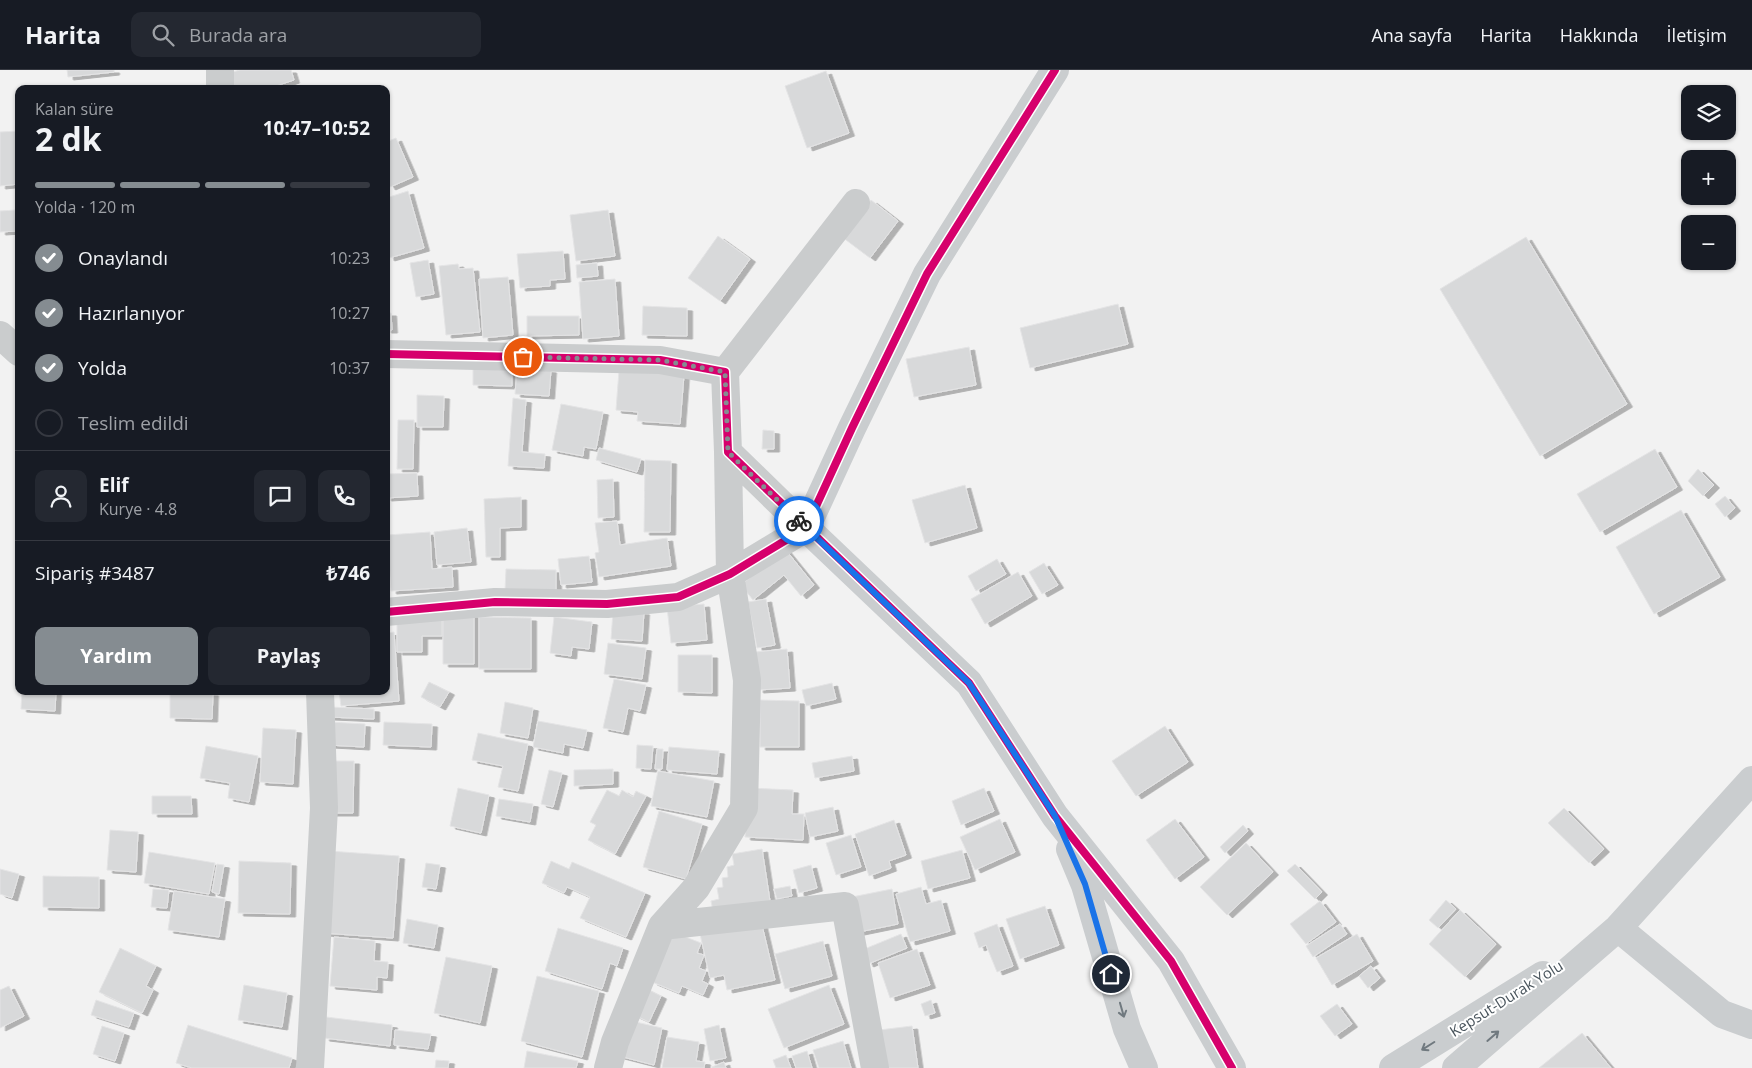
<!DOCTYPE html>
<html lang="tr">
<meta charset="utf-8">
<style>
:root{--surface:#171b24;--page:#242831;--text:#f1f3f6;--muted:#9ea1a6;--line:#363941;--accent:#858c91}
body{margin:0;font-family:"Open Sans",sans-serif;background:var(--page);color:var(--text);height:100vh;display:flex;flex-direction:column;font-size:19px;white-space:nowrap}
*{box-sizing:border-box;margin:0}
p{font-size:16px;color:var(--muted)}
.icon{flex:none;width:28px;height:28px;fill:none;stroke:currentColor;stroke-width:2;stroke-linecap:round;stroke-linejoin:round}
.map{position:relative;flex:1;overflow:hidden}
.drawer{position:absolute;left:15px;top:15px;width:375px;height:610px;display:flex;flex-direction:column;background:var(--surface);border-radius:10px;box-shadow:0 1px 4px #0004}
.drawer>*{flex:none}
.controls{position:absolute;left:1681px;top:15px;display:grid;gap:10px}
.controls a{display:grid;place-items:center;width:55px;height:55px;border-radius:10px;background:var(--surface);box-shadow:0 1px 4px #0004;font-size:25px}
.pin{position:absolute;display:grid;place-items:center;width:42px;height:42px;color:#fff;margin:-21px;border:2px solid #fff;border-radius:50%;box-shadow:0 1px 5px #0007}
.courier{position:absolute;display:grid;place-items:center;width:50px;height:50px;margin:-25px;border:4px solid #1a73e8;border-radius:50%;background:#fff;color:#222;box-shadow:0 1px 6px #0007}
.head em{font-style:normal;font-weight:700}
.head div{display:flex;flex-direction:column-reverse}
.head{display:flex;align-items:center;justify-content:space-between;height:85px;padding:0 20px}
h1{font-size:32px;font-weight:700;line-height:38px}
.bar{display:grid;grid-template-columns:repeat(4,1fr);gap:8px 5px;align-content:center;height:60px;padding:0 20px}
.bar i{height:6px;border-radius:4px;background:var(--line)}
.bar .active{background:var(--accent)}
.bar p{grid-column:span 4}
.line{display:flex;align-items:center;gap:12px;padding:0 20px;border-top:1px solid var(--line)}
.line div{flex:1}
.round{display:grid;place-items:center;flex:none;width:52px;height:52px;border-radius:10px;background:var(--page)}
ol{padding:0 20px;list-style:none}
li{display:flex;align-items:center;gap:15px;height:55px}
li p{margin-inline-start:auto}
li .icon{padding:5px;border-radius:50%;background:var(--accent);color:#fff;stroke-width:4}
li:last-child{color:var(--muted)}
li i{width:28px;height:28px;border:2px solid var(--line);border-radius:50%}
.action{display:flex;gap:10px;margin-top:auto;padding:10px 20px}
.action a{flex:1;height:58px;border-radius:10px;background:var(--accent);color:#fff;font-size:20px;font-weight:700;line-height:58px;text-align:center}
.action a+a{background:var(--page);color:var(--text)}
header{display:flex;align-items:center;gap:30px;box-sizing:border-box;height:70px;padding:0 25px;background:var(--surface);border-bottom:1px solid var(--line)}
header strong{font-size:24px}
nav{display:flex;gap:28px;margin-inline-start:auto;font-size:18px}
.search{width:350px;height:45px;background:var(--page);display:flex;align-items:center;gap:12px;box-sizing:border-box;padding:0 18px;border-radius:10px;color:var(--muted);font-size:19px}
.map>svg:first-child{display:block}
</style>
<header>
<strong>Harita</strong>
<div class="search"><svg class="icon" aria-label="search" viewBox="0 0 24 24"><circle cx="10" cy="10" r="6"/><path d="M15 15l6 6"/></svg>Burada ara</div>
<nav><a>Ana sayfa</a><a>Harita</a><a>Hakkında</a><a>İletişim</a></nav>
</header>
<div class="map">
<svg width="1752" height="998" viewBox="0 0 1752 998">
<defs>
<filter id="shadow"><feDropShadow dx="5.5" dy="3" stdDeviation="0" flood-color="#0004"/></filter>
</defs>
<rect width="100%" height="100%" fill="#f2f2f2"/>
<path fill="#d8d9da" stroke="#e4e4e5" filter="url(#shadow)" d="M67 0H114V2L68 7Z
M240 0H291L294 10 267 19H226L222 5Z
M826 1 849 63 807 78 785 16Z
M19 61V114L0 116V62Z
M396 68 413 107 390 117 386 110V72Z
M408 121 424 178 389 188 386 177V128Z
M871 130 898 151 870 188 842 167Z
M15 140 16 161 0 162V141Z
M608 140 615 186 576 191 570 145Z
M718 166 750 189 720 231 688 208Z
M1526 167 1627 334 1540 386 1440 219Z
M563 181 565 209 550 210V216L520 218 517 184Z
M428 190 434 224 416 227 410 193Z
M597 193 598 206 577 208 576 195Z
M458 194 459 199 473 198 480 262 446 265 439 196Z
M508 207 513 265 483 268 479 209Z
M615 209 619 266 583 269 579 212Z
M1118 234 1128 274 1030 298 1020 258Z
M643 236 687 238V266L642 265Z
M386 243H391L392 260H386Z
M527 246H579V265L527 266Z
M969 277 976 315 914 327 906 289Z
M473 297H512V316L473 315Z
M517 298 551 300 549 326 515 324Z
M619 300 684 305 680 354 637 351 638 342 616 340Z
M417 325 444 326 443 357H417Z
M513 328 526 330 522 382 545 384 544 398 508 396Z
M561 334 603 342 596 379 584 377 583 386 552 380Z
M398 350H414L413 399H397Z
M763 360 774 361V379H762Z
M599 378 641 389 637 402 596 390Z
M1655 379 1677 417 1600 462 1577 424Z
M645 390 671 391 670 462H644Z
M1698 399 1714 415 1703 426 1688 411Z
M417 403 418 426 386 428V404Z
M613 409 614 447 598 448 597 410Z
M965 415 977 458 925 473 912 430Z
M1725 426 1735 438 1725 447 1715 434Z
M521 427V457L500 458V487H486L484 429Z
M1681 440 1720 507 1654 544 1616 477Z
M617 451 620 475 667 468 671 496 599 507 595 483 599 482 595 453Z
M467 458 471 492 437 495 434 462Z
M430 462 432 499 452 497 453 517 391 521 387 465Z
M785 479 814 515 801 526 784 505 753 530 741 515Z
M589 486 592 512 561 515 558 489Z
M997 489 1006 504 976 521 968 506Z
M1044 493 1058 515 1042 524 1029 502Z
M506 499 556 500V521L505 520Z
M1018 502 1032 526 985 554 971 529Z
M766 529 775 575 757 578 748 532Z
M704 534 707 570 671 573 667 537Z
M613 541 644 542 642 571 611 569Z
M443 544 474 545V594H443Z
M397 546H442V566H422V582H397Z
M479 547 531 548V599H479Z
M554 547 592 552 589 579 572 577 571 586 550 583Z
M394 562 399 631 341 636 339 621H386V563Z
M608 573 646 578 642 609 604 604Z
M787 579 790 618 758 620 755 582Z
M678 585H712V623L678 622Z
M614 609 646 615 640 641 628 638 623 662 603 658Z
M429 612 449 622 440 637 421 627Z
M832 613 836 629 806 636 802 620Z
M22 621H56L55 641 21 639Z
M170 622 213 623 212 649 170 648Z
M760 630 799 631V677H760Z
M505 632 533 638 528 668 500 663Z
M330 637 374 639V649L329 647Z
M538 651 587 660 583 678 564 674 563 683 533 677Z
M329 652 365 654 364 677 328 675Z
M384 652 432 654 431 677 383 675Z
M1165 656 1188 692 1136 726 1112 691Z
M263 658 296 660 293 714 260 712Z
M478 663 528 674 518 721 498 717 503 696 472 690Z
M637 675 653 676 651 699 636 698Z
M206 676 258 686 249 732 228 728 230 713 200 708Z
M669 677 719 681 717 704 667 700Z
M657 679H663L662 699H655Z
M852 686 854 701 815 708 812 693Z
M330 691H354L353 743H330Z
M613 699V714L574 716V700Z
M549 700 562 703 553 737 541 734Z
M658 701 714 711 707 747 651 736Z
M458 718 489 725 481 763 450 756Z
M748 718 793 720 792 744H804L803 770 745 767Z
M984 718 994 741 961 755 952 731Z
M607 720 619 726 622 720 633 727 636 721 646 726 615 784 588 770 596 755 590 752Z
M152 726H191L192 744H152Z
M499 729 533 734 530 752 496 746Z
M833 737 838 761 810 767 805 743Z
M1564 738 1604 779 1589 793 1548 753Z
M659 741 702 754 686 809 643 797Z
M1000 749 1015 782 975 800 960 767Z
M1175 749 1204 787 1175 809 1146 770Z
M894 750 906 785 889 791 891 798 869 806 855 764Z
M1243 755 1248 761 1225 783 1220 777Z
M110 760 138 762 136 802 107 800Z
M851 765 861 797 836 805 826 773Z
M1246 773 1273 802 1227 845 1200 817Z
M762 779 770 831 713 841 711 831 719 829 717 818 723 817 722 808 728 807 727 797 734 795 732 784Z
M962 780 970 808 928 819 921 791Z
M329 781 399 786 393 868 323 863Z
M149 782 215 793 209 824 144 813Z
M239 791 291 793 290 844 238 843Z
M551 791 569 799 572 792 645 823 626 867 580 848 590 827 567 817 564 823 542 813Z
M426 793 440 795 436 819 422 817Z
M217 794 224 795 219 824 212 822Z
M1295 794 1322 822 1315 829 1287 801Z
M811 795 817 818 799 823 793 800Z
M0 799 19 804 12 828 0 824Z
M43 806 99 807V838L43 837Z
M790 816 792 826 777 829 774 819Z
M921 817 926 834 941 830 950 861 910 872 896 824Z
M153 819 169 820 167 838 151 837Z
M892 819 898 854 854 863 847 828Z
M174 821 225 829 219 867 168 860Z
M1446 830 1456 839 1438 858 1429 850Z
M1320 831 1336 852 1306 874 1290 854Z
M1045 836 1059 875 1020 889 1006 849Z
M1460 840 1496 874 1465 907 1429 874Z
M407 849 438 855 434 878 403 873Z
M761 851 775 910 727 920 724 905 710 908 700 864Z
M997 854 1013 896 997 902 986 875 979 878 974 863Z
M1340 854 1347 864 1313 887 1306 876Z
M558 858 623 878 617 896 610 893 602 919 545 901Z
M673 862 701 873 697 883 704 885 699 898 706 901 702 911 708 914 703 925 682 916 679 923 652 912Z
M901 864 907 878 868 894 862 880Z
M1357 864 1373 891 1332 915 1316 888Z
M334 867 375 871 374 891 388 892 387 908 377 907V920L330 916Z
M823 871 832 906 785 919 775 884Z
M120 878 156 896 146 916 153 920 142 943 99 922Z
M917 879 930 915 890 928 878 893Z
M446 887 492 896 480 953 434 943Z
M1371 896 1380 908 1368 918 1359 906Z
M537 906 599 921 582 987 521 971Z
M244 915 287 923 282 957 238 950Z
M829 915 844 954 784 978 768 939Z
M9 916 24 946 0 958V920Z
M645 918 661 926 649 952 632 944Z
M96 930 134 943 129 957 91 945Z
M931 930 935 943 925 946 921 934Z
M1337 934 1352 954 1335 966 1320 946Z
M326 947 392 955 390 976 324 968Z
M627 950 662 958 654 995 619 986Z
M188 955 292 988 289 998H192L176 993Z
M719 955 726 988 710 991 704 959Z
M102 956 124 963 115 991 93 984Z
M912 956 918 998H884L879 960Z
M395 960 431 964 428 979 394 975Z
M1582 963 1611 998H1539Z
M667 967 699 972 696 991 705 992 704 998H662Z
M843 971 851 998H819L813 980Z
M527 981 578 991 576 998H524Z
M807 981 812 998H796L792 986Z
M786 985 791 998H776L773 990Z
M436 990 449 991 448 998H435Z
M724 992 726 998H712V997Z"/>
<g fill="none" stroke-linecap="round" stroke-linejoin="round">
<path stroke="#cacccd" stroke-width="28" d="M220 0V19
M0 265 19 282
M386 284 660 290 725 302 728 382 806 458 730 504 678 527 607 534 495 532 386 542
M725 302 856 133
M662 856 845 836 875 998
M310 998 324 738 320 621
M608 998 615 972 662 856 696 818 744 738 747 610 730 504 728 382"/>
<path stroke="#cacdcf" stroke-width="28" d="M1055 0 927 204 852 358 806 458 969 613 1055 746 1171 891 1232 998
M1070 779 1085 815 1127 959 1144 998
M1618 858 1722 944 1752 955
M1393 998 1543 905
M1456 998 1618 858 1752 710"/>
<defs>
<path id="cycleway" d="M386 284 660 290 725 302 728 382 969 613 1055 746 1171 891 1232 998
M386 542 495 532 607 534 678 527 730 504 806 458 852 358 927 204 1055 0"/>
</defs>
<use href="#cycleway" stroke="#fff" stroke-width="11"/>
<use href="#cycleway" stroke="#d6006c" stroke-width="8"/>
</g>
<defs><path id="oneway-shaft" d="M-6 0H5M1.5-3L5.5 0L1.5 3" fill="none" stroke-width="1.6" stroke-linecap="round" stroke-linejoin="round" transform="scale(1.25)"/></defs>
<g stroke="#70797f">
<use href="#oneway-shaft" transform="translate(1122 940) rotate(74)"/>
<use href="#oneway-shaft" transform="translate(1493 966) rotate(-41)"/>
<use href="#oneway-shaft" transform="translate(1428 976) rotate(148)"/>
</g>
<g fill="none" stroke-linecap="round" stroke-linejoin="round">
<path stroke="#858c91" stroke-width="5" stroke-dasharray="0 9" d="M523 287 660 290 725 302 728 382 799 451"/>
<path stroke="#1a73e8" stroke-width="6" d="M799 451 969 613 1055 746 1085 814 1111 904"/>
</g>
<g text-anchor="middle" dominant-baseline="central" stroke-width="4" stroke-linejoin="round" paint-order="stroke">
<g font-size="15" fill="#4a555d" stroke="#fff">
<text transform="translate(1506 928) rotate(-32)">Kepsut-Durak Yolu</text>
</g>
</g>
</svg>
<div class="controls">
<a><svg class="icon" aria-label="layers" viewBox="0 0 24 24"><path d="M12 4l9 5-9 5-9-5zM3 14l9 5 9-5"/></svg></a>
<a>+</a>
<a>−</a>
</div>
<div class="pin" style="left:523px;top:287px;background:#ea580c"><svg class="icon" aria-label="bag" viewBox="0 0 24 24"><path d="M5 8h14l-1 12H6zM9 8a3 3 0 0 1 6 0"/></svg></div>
<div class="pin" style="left:1111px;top:904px;background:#1f2937"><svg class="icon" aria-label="home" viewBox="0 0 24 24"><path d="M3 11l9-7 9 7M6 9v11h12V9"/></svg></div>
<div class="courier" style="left:799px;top:451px"><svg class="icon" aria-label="bike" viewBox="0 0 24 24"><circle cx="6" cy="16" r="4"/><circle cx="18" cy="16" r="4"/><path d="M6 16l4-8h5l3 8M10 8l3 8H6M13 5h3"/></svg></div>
<section class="drawer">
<div class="head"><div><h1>2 dk</h1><p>Kalan süre</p></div><em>10:47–10:52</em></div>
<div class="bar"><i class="active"></i><i class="active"></i><i class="active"></i><i></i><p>Yolda · 120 m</p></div>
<ol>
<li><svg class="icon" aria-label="check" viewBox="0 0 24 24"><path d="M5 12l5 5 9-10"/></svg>Onaylandı<p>10:23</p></li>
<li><svg class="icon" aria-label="check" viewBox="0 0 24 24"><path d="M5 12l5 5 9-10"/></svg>Hazırlanıyor<p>10:27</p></li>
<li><svg class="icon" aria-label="check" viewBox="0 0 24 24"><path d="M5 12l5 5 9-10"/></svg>Yolda<p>10:37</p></li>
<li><i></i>Teslim edildi</li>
</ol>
<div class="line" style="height:90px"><a class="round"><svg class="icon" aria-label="person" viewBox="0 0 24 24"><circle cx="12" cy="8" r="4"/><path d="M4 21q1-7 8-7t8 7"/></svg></a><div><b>Elif</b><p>Kurye · 4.8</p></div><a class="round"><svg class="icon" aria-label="chat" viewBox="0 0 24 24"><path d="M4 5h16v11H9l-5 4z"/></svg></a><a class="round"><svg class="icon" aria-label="phone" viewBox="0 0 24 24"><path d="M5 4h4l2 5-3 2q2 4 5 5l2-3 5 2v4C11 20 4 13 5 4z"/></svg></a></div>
<div class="line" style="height:65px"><div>Sipariş #3487</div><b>₺746</b></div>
<div class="action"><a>Yardım</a><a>Paylaş</a></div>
</section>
</div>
